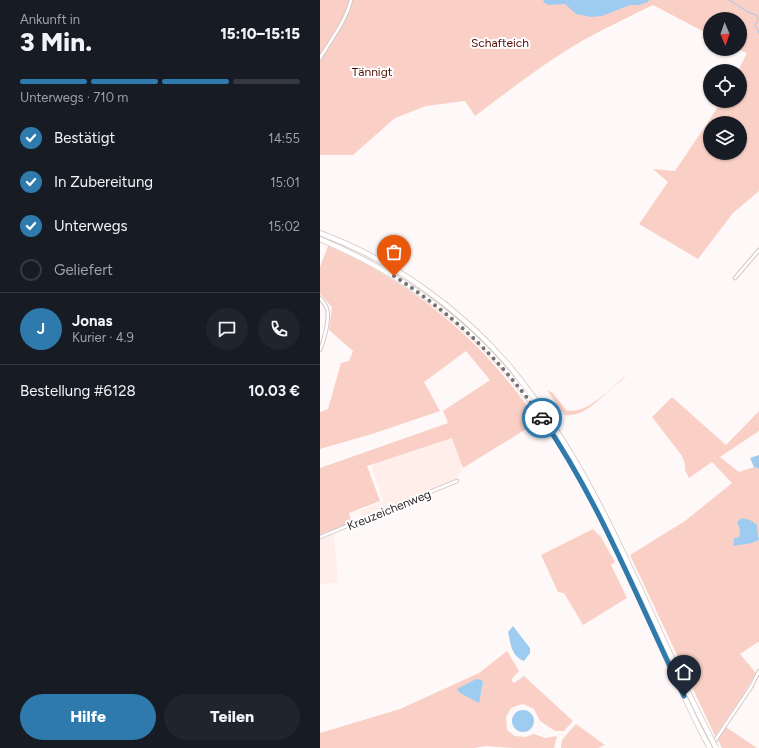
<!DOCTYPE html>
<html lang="de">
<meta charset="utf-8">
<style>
:root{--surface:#171b24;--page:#20242c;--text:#f1f3f6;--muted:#9ea1a6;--line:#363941;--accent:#2f7aad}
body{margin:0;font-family:Figtree,sans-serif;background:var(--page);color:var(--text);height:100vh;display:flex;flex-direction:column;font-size:15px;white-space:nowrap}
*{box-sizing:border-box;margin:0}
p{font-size:13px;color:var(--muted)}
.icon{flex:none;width:22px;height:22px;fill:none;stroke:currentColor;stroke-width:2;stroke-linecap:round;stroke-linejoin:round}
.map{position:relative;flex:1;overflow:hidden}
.drawer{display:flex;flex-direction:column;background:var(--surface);width:320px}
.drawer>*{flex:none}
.needle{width:26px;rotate:178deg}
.controls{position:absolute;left:383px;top:12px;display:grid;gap:8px}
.controls a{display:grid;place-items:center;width:44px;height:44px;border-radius:50%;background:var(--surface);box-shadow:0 1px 3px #0004;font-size:20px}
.pin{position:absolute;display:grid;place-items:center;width:34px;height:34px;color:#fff;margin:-41px -17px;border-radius:50% 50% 50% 0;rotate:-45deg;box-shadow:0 0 4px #0007}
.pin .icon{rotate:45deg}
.courier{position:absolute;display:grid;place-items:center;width:40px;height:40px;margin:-20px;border:3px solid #2f7aad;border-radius:50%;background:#fff;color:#222;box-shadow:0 1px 5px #0007}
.overview em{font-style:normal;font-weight:800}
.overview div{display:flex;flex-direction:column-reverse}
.overview{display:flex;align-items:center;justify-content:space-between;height:68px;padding:0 20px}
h1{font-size:26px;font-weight:800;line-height:30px}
.bar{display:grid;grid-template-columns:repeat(4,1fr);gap:6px 4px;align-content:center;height:48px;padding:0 20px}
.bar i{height:5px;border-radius:3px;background:var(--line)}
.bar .current{background:var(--accent)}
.bar p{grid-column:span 4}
.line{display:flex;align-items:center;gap:10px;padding:0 20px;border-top:1px solid var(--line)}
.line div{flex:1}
.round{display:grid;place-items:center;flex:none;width:42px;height:42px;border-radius:21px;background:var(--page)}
ol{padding:0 20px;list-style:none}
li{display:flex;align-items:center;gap:12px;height:44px}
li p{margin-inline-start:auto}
li .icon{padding:4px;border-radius:50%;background:var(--accent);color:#fff;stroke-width:4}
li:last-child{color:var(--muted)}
li i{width:22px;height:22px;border:2px solid var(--line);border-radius:50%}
.button{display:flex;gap:8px;margin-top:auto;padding:8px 20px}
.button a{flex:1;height:46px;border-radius:24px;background:var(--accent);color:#fff;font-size:16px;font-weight:800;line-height:46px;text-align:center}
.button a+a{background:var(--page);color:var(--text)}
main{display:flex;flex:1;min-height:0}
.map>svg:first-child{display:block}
</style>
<main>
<section class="drawer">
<div class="overview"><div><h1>3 Min.</h1><p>Ankunft in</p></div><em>15:10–15:15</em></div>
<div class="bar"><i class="current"></i><i class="current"></i><i class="current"></i><i></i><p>Unterwegs · 710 m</p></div>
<ol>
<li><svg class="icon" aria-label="check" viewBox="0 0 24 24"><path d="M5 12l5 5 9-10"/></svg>Bestätigt<p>14:55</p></li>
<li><svg class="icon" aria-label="check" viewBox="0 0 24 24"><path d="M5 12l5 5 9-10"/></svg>In Zubereitung<p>15:01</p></li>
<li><svg class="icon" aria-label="check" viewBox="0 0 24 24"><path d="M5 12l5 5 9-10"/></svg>Unterwegs<p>15:02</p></li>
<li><i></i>Geliefert</li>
</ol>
<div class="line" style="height:72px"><b class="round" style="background:var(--accent);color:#fff">J</b><div><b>Jonas</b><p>Kurier · 4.9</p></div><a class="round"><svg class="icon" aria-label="chat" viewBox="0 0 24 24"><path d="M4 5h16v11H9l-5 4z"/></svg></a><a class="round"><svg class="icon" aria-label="phone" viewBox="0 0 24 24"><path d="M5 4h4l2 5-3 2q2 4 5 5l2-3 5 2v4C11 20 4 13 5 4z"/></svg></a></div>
<div class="line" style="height:52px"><div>Bestellung #6128</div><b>10.03 €</b></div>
<div class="button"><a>Hilfe</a><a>Teilen</a></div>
</section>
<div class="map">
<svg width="439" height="748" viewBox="0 0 439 748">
<rect width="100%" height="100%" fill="#fef9f8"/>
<path fill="#ffeeea" d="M132 438 143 466 141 467 142 470 135 481 43 518 39 511 63 501 52 467 54 463Z
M14 534 18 582 0 584V539Z"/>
<path fill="#fad0c6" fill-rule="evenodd" d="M0 0H439V191L413 213 378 259 319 224 348 182 333 169 355 171 402 101H420V71H418L427 53 418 49H420V19H390V35L333 5C309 17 285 28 262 41 224 63 190 90 155 116L145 101 106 106 75 118 33 155H0ZM390 123H420V153H390Z
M8 246C97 285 165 342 219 423L208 428 143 468 132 438 47 466 60 501 29 513 32 522 0 534V468L128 423 123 411 170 380 146 351 104 382 120 411 52 434 0 449V412L8 409 21 363 29 361 33 351 9 330 12 307 0 294V267Z
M306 375C302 381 295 385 290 390 277 401 264 417 244 415L227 390 233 393 246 410C266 416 292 387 306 375Z
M352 397 406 445 439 411V431L400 457 419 472 434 467 439 469V537L437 525 417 522 420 530 419 537 432 543 439 540V643L438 642 420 654 436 673 423 695 395 736 310 555 365 521 412 483 392 462 369 478 365 470V464L362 456 332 417Z
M273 529 281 537 295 562 291 565 307 598 263 625 244 593 238 592 221 555Z
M187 651 199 671 191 680 194 683 204 676 253 721 244 731H235L220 721 214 709 203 704 191 708 186 717 187 730 195 736 205 737 214 734 225 738 237 736 234 748H194L165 746 154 748H0V733L80 709 159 673ZM163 683 161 695H145L140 693Z
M256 724 285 745 278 748H241L242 740Z
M406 727 437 748H402L398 740Z"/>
<path fill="#9eccf1" d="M224 0H329L328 2 319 5H310L282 16 271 17 256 14 245 4 229 5 223 2Z
M439 455V469L434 467 430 458Z
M422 518 430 520 437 525 439 540 432 543 413 546 414 538 419 537 420 530 417 522Z
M193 626 210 648V653L204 661C191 656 191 644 188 632Z
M156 679 162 680 163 683 159 703 140 693 137 689Z
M192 721a11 11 0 1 1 22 0a11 11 0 1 1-22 0Z"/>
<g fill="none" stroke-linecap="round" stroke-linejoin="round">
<path stroke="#9eccf1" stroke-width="1" d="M409 0 428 12 436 15 438 18 437 23 435 25 439 33"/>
<defs>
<path id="street" d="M0 58C11 40 26 21 31 0
M415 278 439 250
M0 298C3 302 6 305 7 309 10 320 4 340 0 350
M0 537 137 481
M390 748 431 687 439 671"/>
<path id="highway" d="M0 233C73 260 141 309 191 368 222 406 249 448 272 491 315 570 347 654 389 734
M0 239C61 265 118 300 165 348 271 456 317 607 385 739"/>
</defs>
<use href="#street" stroke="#d2c7c4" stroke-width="4.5"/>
<use href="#highway" stroke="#d2c7c4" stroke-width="6"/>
<use href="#street" stroke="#fff" stroke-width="2.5"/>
<use href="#highway" stroke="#fff" stroke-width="4.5"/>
<defs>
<path id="highway-bridge" d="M389 734 396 748
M385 739 390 748"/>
</defs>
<use href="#highway-bridge" stroke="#d2c7c4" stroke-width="6" stroke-linecap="butt"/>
<use href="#highway-bridge" stroke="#fff" stroke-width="4.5"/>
</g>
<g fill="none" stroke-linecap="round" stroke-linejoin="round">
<path stroke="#787372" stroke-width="4" stroke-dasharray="0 7.2" d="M74 276C134 315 181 360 222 418"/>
<path stroke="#2f7aad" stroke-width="5" d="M222 418C281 504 319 603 364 696"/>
</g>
<g text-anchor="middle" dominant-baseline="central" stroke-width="4" stroke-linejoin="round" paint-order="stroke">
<g font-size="12" fill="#520e02" stroke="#fff">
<text x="180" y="43">Schafteich</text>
<text x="52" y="72">Tännigt</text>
</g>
<g font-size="12" fill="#302b2a" stroke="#fff">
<text transform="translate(69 510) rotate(-22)">Kreuzeichenweg</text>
</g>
</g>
</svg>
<div class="controls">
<a><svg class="needle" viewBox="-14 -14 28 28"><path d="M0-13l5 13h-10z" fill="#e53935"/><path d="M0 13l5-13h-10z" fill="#9ea1a6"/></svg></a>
<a><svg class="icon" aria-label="locate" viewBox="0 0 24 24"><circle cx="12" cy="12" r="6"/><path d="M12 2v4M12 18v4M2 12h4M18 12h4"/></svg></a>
<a><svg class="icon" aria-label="layers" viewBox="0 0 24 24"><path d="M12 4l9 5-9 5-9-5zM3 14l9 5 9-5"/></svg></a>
</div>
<div class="pin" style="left:74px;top:276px;background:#ea580c"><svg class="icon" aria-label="bag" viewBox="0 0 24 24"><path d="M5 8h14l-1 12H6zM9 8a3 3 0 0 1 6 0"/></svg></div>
<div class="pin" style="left:364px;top:696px;background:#1f2937"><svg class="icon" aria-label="home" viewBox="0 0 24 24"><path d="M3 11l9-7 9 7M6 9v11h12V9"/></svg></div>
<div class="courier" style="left:222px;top:418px"><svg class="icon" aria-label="car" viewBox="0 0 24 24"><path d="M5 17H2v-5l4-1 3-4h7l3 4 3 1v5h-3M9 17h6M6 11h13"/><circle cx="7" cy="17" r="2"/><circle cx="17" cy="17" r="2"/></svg></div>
</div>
</main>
